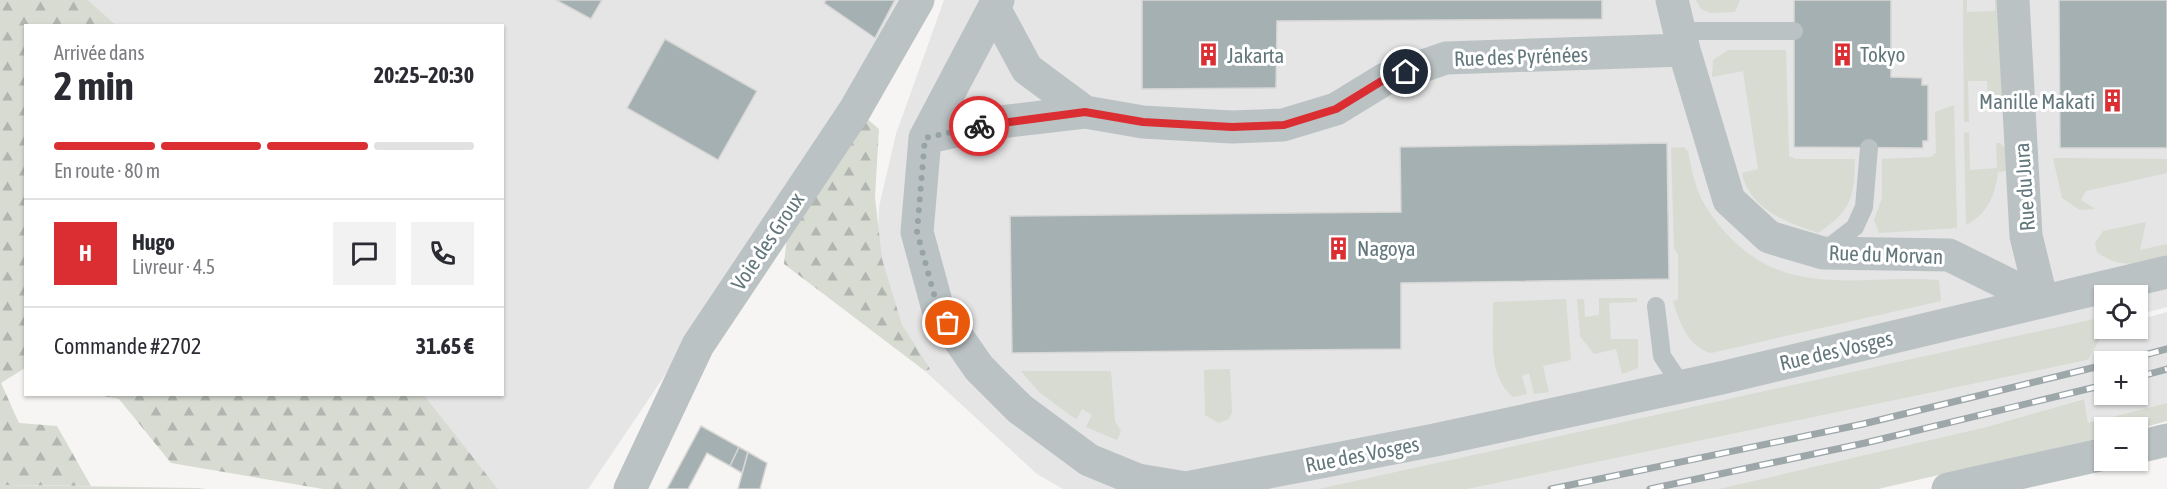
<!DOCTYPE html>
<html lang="fr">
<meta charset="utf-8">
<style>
:root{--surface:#fff;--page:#f2f2f3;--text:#2b2b33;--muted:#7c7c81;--line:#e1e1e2;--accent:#db2e33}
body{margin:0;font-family:"Asap Condensed",sans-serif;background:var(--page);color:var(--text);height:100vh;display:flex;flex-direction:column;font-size:22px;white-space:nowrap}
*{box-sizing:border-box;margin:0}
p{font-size:20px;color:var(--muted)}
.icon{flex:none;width:33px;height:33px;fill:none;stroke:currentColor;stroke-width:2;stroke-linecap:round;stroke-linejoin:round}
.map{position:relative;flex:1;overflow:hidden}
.details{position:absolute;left:24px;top:24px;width:480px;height:372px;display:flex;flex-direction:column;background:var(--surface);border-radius:0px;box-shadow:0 2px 4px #0004}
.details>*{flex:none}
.tools{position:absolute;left:2094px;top:285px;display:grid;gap:12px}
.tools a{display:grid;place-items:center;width:54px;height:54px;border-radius:0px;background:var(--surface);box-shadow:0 2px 4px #0004;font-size:30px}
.pin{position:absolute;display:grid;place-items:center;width:51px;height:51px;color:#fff;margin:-26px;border:3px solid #fff;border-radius:50%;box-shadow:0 2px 6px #0007}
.courier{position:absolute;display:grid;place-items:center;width:60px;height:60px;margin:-30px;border:4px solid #db2e33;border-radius:50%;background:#fff;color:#222;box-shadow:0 2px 8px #0007}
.headline em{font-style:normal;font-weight:700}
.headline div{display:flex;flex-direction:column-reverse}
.headline{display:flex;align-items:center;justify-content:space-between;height:102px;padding:0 30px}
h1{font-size:39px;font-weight:700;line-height:45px}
.bar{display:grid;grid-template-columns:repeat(4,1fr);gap:9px 6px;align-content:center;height:72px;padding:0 30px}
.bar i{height:8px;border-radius:4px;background:var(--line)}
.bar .on{background:var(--accent)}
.bar p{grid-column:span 4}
.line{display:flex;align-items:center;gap:15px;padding:0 30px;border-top:2px solid var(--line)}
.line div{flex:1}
.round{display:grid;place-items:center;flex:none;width:63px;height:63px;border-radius:0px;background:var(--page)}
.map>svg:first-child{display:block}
</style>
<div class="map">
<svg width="2167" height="489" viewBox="0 0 2167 489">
<defs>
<pattern id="forest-firs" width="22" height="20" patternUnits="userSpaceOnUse" patternTransform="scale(1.5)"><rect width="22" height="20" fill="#d7dbd2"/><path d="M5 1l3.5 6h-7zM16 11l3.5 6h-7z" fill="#b2b6b0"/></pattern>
</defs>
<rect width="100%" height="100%" fill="#f6f5f3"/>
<path fill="#e4e5e4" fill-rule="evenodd" d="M88 0H905L794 184 588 489H498L424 395 502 394V26L116 25Z
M944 0H2167V307L2138 315V296H2104V323L2030 342 1318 489H1063L1037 474 925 371 894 330 876 278 879 207 896 134Z
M2167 312V403L2088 423 2083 399 1986 427 1718 489H1468L2088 360 2106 329 2138 328V320ZM2104 362H2138V394H2104Z"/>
<path fill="#d7dbd2" d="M1696 0H1740L1735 12 1710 13 1701 9Z
M1963 0H1967V12L1995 11V0H2006L2005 97 1989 112 1987 81H1968L1969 122H1964Z
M1728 50H1786L1789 156 1796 159H1855C1854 198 1852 210 1818 233 1787 222 1750 210 1742 173L1758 169 1743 71 1712 77 1713 60Z
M1954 105 1957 228 1879 233 1874 220 1882 198V159L1931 157 1936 153 1935 112Z
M1969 132 1970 170 1997 168 1996 143H2000L2005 148 2006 171 1998 172C1995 195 1988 214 1966 225L1964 133Z
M1684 147 1688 151C1695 189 1700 203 1725 232 1786 301 1859 274 1939 280L1941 301 1711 353C1688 347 1679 321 1673 301L1678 300V254L1674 248 1671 148Z
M2053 158 2167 159V173L2086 191 2081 200 2095 209 2080 210 2062 198Z
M2146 222 2140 250 2167 244V258C2140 264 2119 269 2097 252L2095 243 2103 231Z
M1599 298H1637V302L1609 303 1611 339H1638V368L1622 374 1616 349 1594 354 1580 336 1577 299H1584L1585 317 1599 315Z
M1566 299 1571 360 1543 366 1549 392 1534 394 1529 373 1522 376 1527 394 1513 397C1486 374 1494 333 1493 302Z
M2099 318 2106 329 2088 360 1468 489H1318Z
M1230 369 1232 412 1229 419 1219 423 1205 415 1204 370Z
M1021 371H1111L1115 421 1121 431 1117 440 1086 427 1092 415 1082 409 1077 419 1071 416 1038 391Z
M2084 399 2088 423 2167 403V421L2138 429 2104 428V437L1878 489H1718L1986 427Z
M0 485 198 488 206 489H0Z"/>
<path fill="url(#forest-firs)" d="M0 0H88L116 25 26 26 25 368 1 383 19 423 57 426 91 486 0 485Z
M858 111 879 129 875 197 882 259 902 325 930 369 925 371 784 264 790 210Z
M99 395H424L498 489H323L171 463 119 399Z"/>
<path fill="#a5b0b2" stroke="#d8d7d6" stroke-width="1.5" d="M556 0H602L591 19Z
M826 0H895L875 38 824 3Z
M1142 0H1602V19L1277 21 1276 88 1142 89Z
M1794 0H1891V77L1922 78V85H1928V141H1923V148L1794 147Z
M2059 0H2167V148H2060Z
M665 39 757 91 718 160 627 108Z
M1667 143 1669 279 1401 283V349L1012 353 1010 216 1401 212 1400 147Z
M701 426 739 447 730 466 707 453 688 489H667Z
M739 447 748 452 742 473 730 466Z
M748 452 767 463 760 489H738Z"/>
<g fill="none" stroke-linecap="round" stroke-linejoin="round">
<path stroke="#bbc2c3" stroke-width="18" d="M1679 31H1794
M1824 251 1855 227 1864 207 1869 148
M1656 306 1662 356 1682 386"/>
<path stroke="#bbc2c3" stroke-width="33" d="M998 0 925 138 917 232 938 309 979 368 1020 409 1089 460 1138 480 1186 488 1435 440 1721 378 2167 272
M1672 0 1684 50 1729 200 1769 237 1823 253 1949 255 2042 301
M2013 0 2026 236 2042 301
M994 8 1027 69 1085 112 1143 122 1232 127 1283 125 1336 109 1385 79 1446 58 1684 50
M925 138 992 123 1085 112
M2138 447 2167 440
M630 489 698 345 855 110 918 0
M1948 489 2104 454"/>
<defs>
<path id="rail" d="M2118 362 2167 349
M2138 377 2167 369
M1551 489 1863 424 2104 365
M1650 489 1865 443 2104 385"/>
</defs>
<use href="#rail" stroke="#9da7aa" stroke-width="7"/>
<use href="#rail" stroke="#fff" stroke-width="4.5" stroke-dasharray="14" stroke-linecap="butt"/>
</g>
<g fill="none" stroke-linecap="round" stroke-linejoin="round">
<path stroke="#96a4a6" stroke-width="6" stroke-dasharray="0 10.8" d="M948 323 938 309 917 232 925 138 979 126"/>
<path stroke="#db2e33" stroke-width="8" d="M979 126 1085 112 1143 122 1232 127 1284 125 1336 109 1385 79 1406 72"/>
</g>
<defs>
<symbol id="building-bare" viewBox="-9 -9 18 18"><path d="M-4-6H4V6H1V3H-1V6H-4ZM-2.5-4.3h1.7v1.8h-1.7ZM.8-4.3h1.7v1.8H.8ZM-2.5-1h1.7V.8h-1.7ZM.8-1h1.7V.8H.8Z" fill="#db2e33" stroke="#fff" stroke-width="2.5" paint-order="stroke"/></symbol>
</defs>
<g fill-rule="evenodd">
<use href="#building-bare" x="1826" y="38" width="33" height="33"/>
<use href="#building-bare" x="1192" y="38" width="33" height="33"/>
<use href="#building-bare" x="2096" y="84" width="33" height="33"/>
<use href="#building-bare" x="1322" y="232" width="33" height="33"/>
</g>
<g text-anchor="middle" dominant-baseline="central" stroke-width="6" stroke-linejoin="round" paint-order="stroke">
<g font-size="21" fill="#63787d" stroke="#fff" text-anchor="start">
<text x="1860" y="54">Tokyo</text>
<text x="1227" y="55">Jakarta</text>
<text x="2095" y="101" text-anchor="end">Manille Makati</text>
<text x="1357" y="248">Nagoya</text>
</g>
<g font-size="21" fill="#63787d" stroke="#fff">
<text transform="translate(1521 56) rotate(-2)">Rue des Pyrénées</text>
<text transform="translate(2024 187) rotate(-94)">Rue du Jura</text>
<text transform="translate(767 241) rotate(-56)">Voie des Groux</text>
<text transform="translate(1886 254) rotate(2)">Rue du Morvan</text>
<text transform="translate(1836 350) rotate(-13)">Rue des Vosges</text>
<text transform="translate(1362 454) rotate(-11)">Rue des Vosges</text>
</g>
</g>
</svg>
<div class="tools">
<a><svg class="icon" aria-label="locate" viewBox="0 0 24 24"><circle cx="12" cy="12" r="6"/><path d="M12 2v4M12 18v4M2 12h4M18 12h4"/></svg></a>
<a>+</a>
<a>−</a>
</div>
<div class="pin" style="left:948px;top:323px;background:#ea580c"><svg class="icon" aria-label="bag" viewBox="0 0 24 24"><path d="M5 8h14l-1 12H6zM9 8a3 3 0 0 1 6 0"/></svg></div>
<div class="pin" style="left:1406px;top:72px;background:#1f2937"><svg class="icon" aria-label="home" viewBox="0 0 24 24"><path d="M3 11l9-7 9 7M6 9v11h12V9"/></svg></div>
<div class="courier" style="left:979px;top:126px"><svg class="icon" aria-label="bike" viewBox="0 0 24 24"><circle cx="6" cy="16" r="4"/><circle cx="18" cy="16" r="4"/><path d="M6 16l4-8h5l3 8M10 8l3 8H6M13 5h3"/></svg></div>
<section class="details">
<div class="headline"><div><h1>2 min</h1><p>Arrivée dans</p></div><em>20:25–20:30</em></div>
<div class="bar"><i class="on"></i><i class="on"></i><i class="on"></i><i></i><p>En route · 80 m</p></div>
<div class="line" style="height:108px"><b class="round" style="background:var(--accent);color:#fff">H</b><div><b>Hugo</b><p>Livreur · 4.5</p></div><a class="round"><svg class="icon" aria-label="chat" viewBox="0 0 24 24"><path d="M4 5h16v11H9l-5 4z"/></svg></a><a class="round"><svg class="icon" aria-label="phone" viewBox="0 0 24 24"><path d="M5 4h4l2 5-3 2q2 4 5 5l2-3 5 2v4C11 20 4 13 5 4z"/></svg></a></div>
<div class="line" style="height:78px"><div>Commande #2702</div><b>31.65 €</b></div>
</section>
</div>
